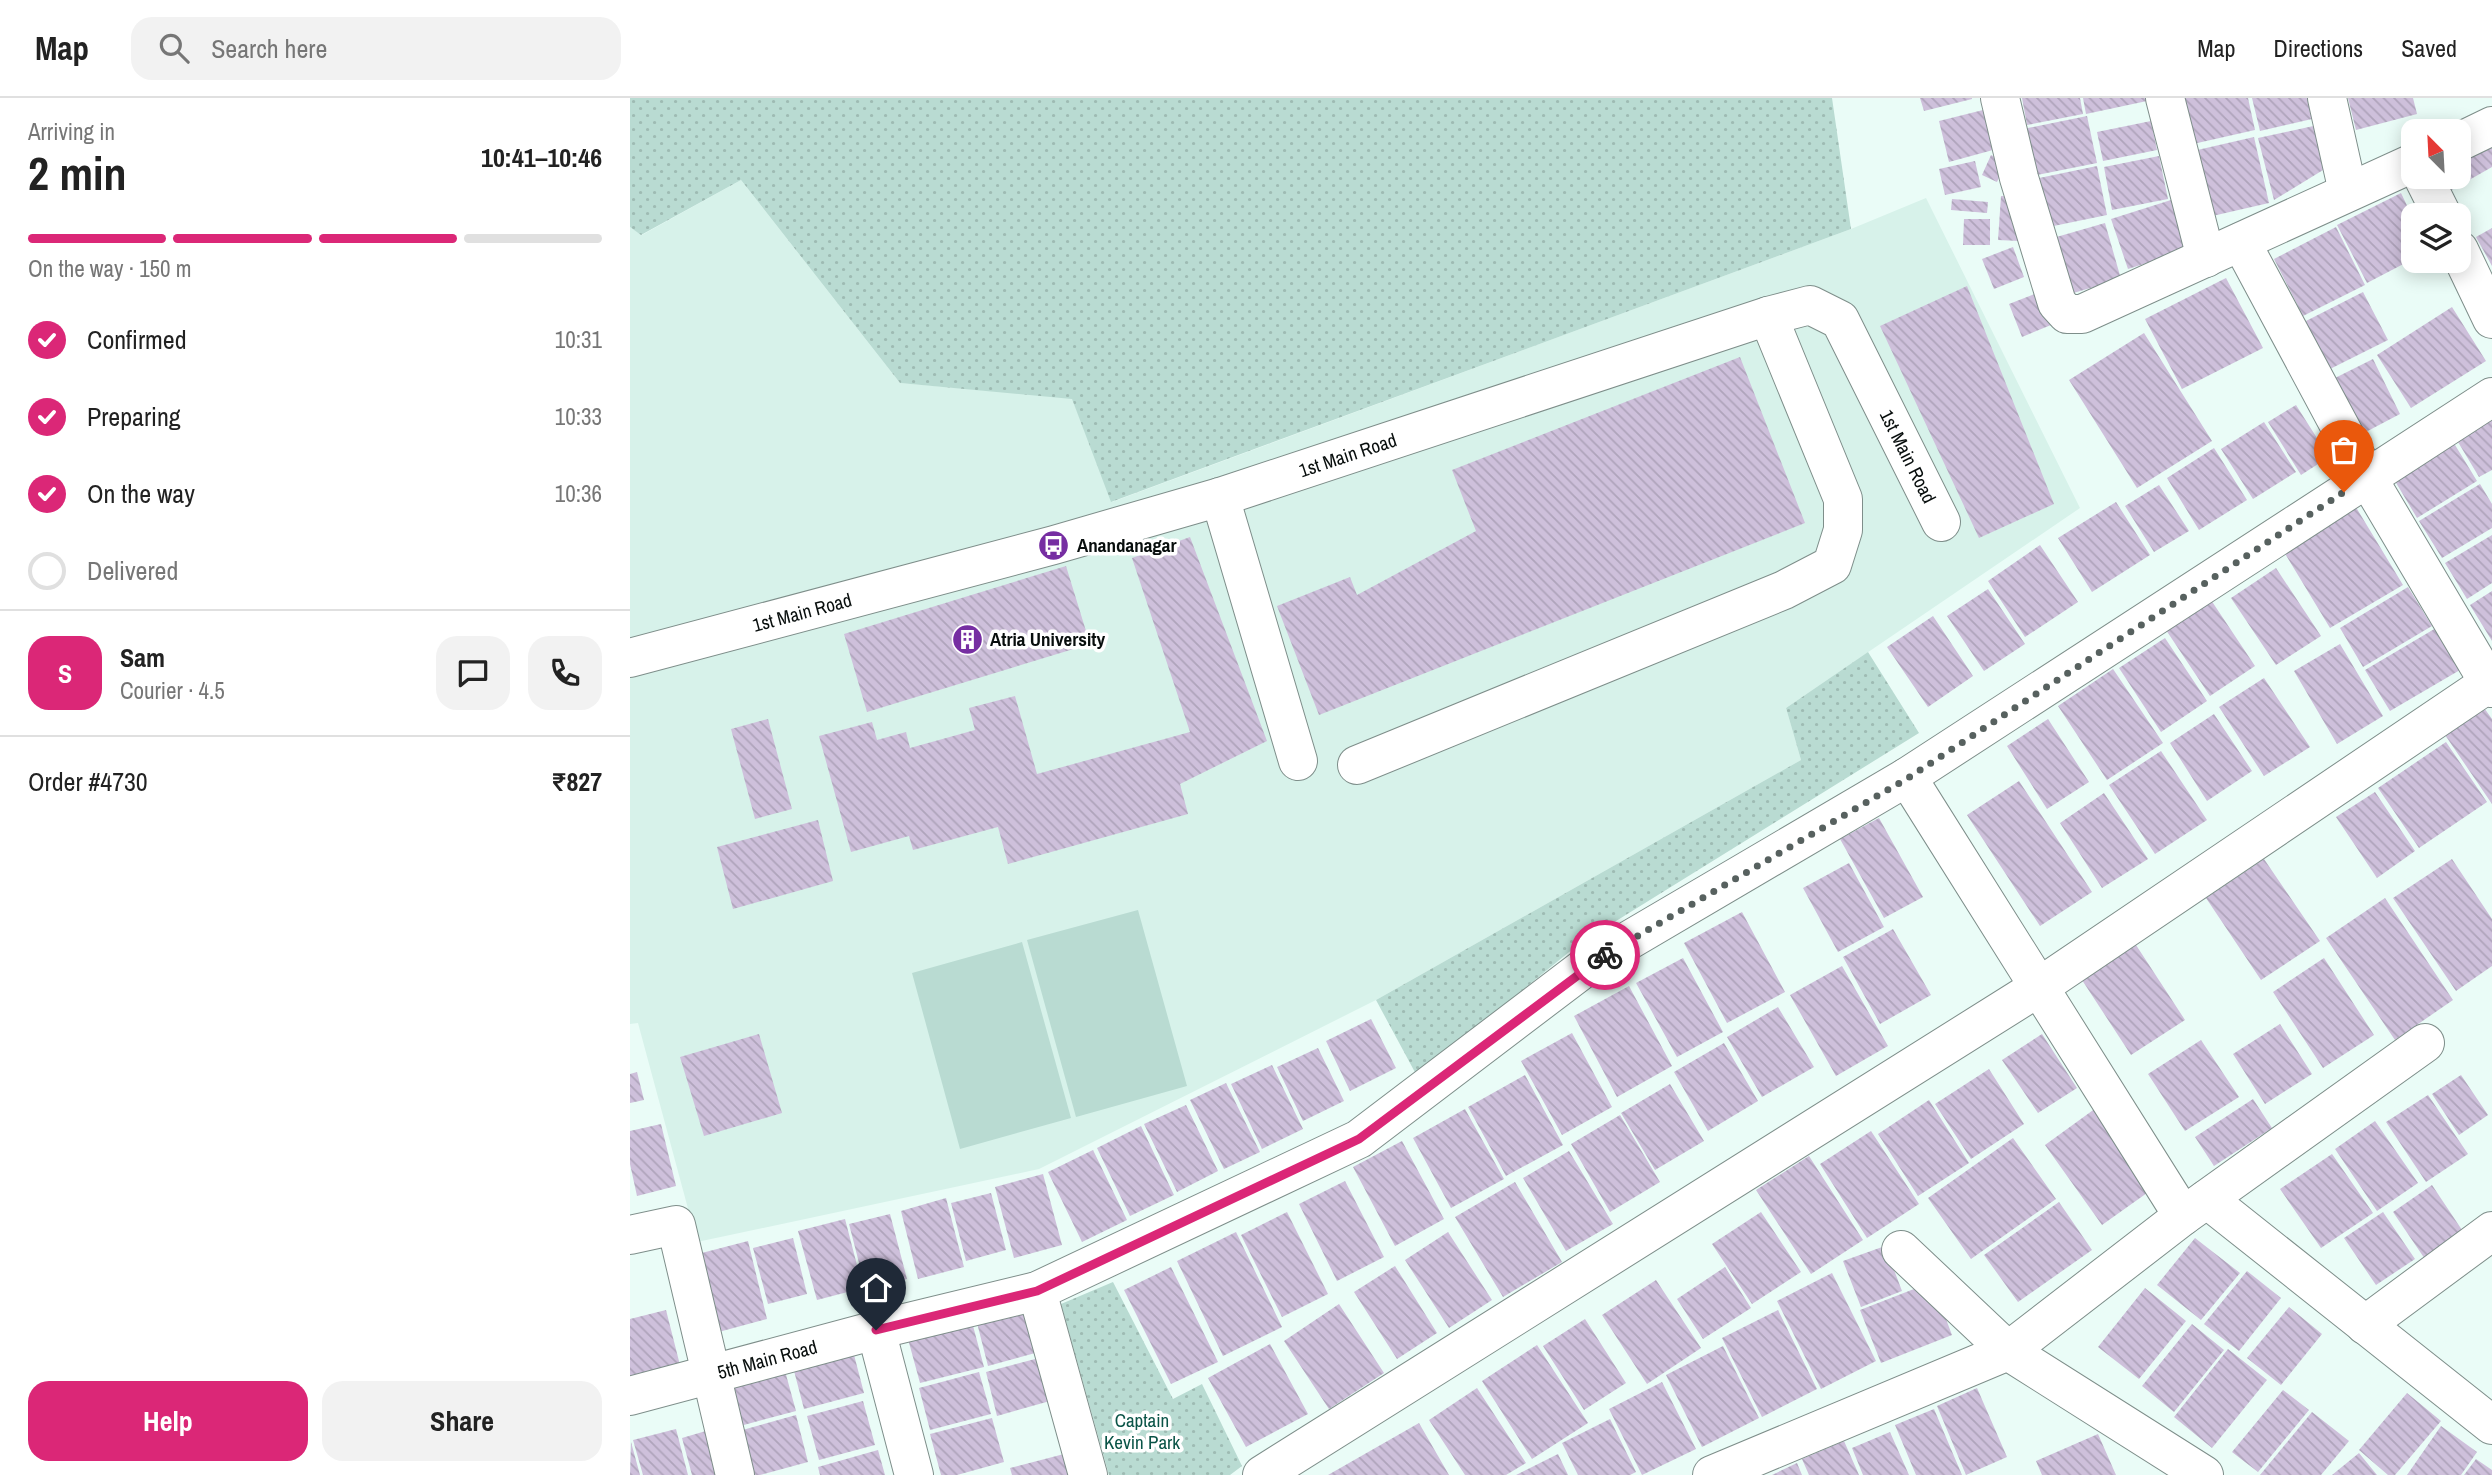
<!DOCTYPE html>
<meta charset="utf-8">
<style>
:root{--surface:#fff;--page:#f2f2f2;--text:#222;--muted:#767676;--line:#e0e0e0;--accent:#db2777}
body{margin:0;font-family:"Archivo Narrow",sans-serif;background:var(--page);color:var(--text);height:100vh;display:flex;flex-direction:column;font-size:26px;white-space:nowrap}
*{box-sizing:border-box;margin:0}
p{font-size:23px;color:var(--muted)}
.icon{flex:none;width:38px;height:38px;fill:none;stroke:currentColor;stroke-width:2;stroke-linecap:round;stroke-linejoin:round}
.map{position:relative;flex:1;overflow:hidden}
.drawer{display:flex;flex-direction:column;background:var(--surface);width:630px}
.drawer>*{flex:none}
.needle{width:46px;rotate:336deg}
.buttons{position:absolute;left:1771px;top:21px;display:grid;gap:14px}
.buttons a{display:grid;place-items:center;width:70px;height:70px;border-radius:14px;background:var(--surface);box-shadow:0 4px 18px #0003;font-size:35px}
.pin{position:absolute;display:grid;place-items:center;width:60px;height:60px;color:#fff;margin:-72px -30px;border-radius:50% 50% 50% 0;rotate:-45deg;box-shadow:0 0 7px #0007}
.pin .icon{rotate:45deg}
.courier{position:absolute;display:grid;place-items:center;width:70px;height:70px;margin:-35px;border:5px solid #db2777;border-radius:50%;background:#fff;color:#222;box-shadow:0 2px 9px #0007}
.summary em{font-style:normal;font-weight:800}
.summary div{display:flex;flex-direction:column-reverse}
.summary{display:flex;align-items:center;justify-content:space-between;height:119px;padding:0 28px}
h1{font-size:46px;font-weight:800;line-height:52px}
.bar{display:grid;grid-template-columns:repeat(4,1fr);gap:10px 7px;align-content:center;height:84px;padding:0 28px}
.bar i{height:9px;border-radius:5px;background:var(--line)}
.bar .current{background:var(--accent)}
.bar p{grid-column:span 4}
.line{display:flex;align-items:center;gap:18px;padding:0 28px;border-top:2px solid var(--line)}
.line div{flex:1}
.round{display:grid;place-items:center;flex:none;width:74px;height:74px;border-radius:21px;background:var(--page)}
ol{padding:0 28px;list-style:none}
li{display:flex;align-items:center;gap:21px;height:77px}
li p{margin-inline-start:auto}
li .icon{padding:7px;border-radius:50%;background:var(--accent);color:#fff;stroke-width:4}
li:last-child{color:var(--muted)}
li i{width:38px;height:38px;border:4px solid var(--line);border-radius:50%}
.button{display:flex;gap:14px;margin-top:auto;padding:14px 28px}
.button a{flex:1;height:80px;border-radius:21px;background:var(--accent);color:#fff;font-size:28px;font-weight:800;line-height:80px;text-align:center}
.button a+a{background:var(--page);color:var(--text)}
header{display:flex;align-items:center;gap:42px;box-sizing:border-box;height:98px;padding:0 35px;background:var(--surface);border-bottom:2px solid var(--line)}
header strong{font-size:33px}
nav{display:flex;gap:38px;margin-inline-start:auto;font-size:24px}
.search{width:490px;height:63px;background:var(--page);display:flex;align-items:center;gap:18px;box-sizing:border-box;padding:0 24px;border-radius:21px;color:var(--muted);font-size:26px}
main{display:flex;flex:1;min-height:0}
.map>svg:first-child{display:block}
</style>
<header>
<strong>Map</strong>
<div class="search"><svg class="icon" aria-label="search" viewBox="0 0 24 24"><circle cx="10" cy="10" r="6"/><path d="M15 15l6 6"/></svg>Search here</div>
<nav><a>Map</a><a>Directions</a><a>Saved</a></nav>
</header>
<main>
<section class="drawer">
<div class="summary"><div><h1>2 min</h1><p>Arriving in</p></div><em>10:41–10:46</em></div>
<div class="bar"><i class="current"></i><i class="current"></i><i class="current"></i><i></i><p>On the way · 150 m</p></div>
<ol>
<li><svg class="icon" aria-label="check" viewBox="0 0 24 24"><path d="M5 12l5 5 9-10"/></svg>Confirmed<p>10:31</p></li>
<li><svg class="icon" aria-label="check" viewBox="0 0 24 24"><path d="M5 12l5 5 9-10"/></svg>Preparing<p>10:33</p></li>
<li><svg class="icon" aria-label="check" viewBox="0 0 24 24"><path d="M5 12l5 5 9-10"/></svg>On the way<p>10:36</p></li>
<li><i></i>Delivered</li>
</ol>
<div class="line" style="height:126px"><b class="round" style="background:var(--accent);color:#fff">S</b><div><b>Sam</b><p>Courier · 4.5</p></div><a class="round"><svg class="icon" aria-label="chat" viewBox="0 0 24 24"><path d="M4 5h16v11H9l-5 4z"/></svg></a><a class="round"><svg class="icon" aria-label="phone" viewBox="0 0 24 24"><path d="M5 4h4l2 5-3 2q2 4 5 5l2-3 5 2v4C11 20 4 13 5 4z"/></svg></a></div>
<div class="line" style="height:91px"><div>Order #4730</div><b>₹827</b></div>
<div class="button"><a>Help</a><a>Share</a></div>
</section>
<div class="map">
<svg width="1862" height="1377" viewBox="0 0 1862 1377">
<defs>
<pattern id="green-dots" width="8" height="8" patternUnits="userSpaceOnUse" patternTransform="scale(1.75)"><rect width="8" height="8" fill="#b9dbd2"/><path d="M2 2h.1M6 6h.1" fill="none" stroke="#9ebbb3" stroke-width="1.8" stroke-linecap="round"/></pattern>
<pattern id="building-back-hatch" width="6" height="6" patternUnits="userSpaceOnUse" patternTransform="scale(1.75)"><rect width="6" height="6" fill="#cec0db"/><path d="M-1 5l2 2M0 0l6 6M5-1l2 2" fill="none" stroke="#afa4bb"/></pattern>
</defs>
<rect width="100%" height="100%" fill="#eafcf7"/>
<path fill="#d7f2ea" d="M111 82 270 285 442 300 482 404 1221 131 1296 100 1450 410 1156 610 1171 662 746 902 409 1071 67 1144 8 925 0 926V129L12 137Z"/>
<path fill="url(#green-dots)" d="M0 0H1202L1221 131 481 404 442 301 270 285 111 82 11 137 0 129Z
M1238 554 1289 635 949 846 787 978 746 902 1171 662 1156 610Z
M483 1184 543 1301 572 1286 612 1368 600 1377H479L431 1206Z"/>
<path fill="#b9dbd2" d="M508 812 557 988 446 1019 397 842Z
M392 844 441 1020 330 1051 282 875Z"/>
<path fill="url(#building-back-hatch)" d="M1290 0H1342V1L1294 13Z
M1392 0H1450L1453 16 1397 27Z
M1453 0H1516L1517 3 1456 16Z
M1552 0H1618L1625 32 1563 46Z
M1622 0H1691L1695 18 1630 33Z
M1718 0H1783L1787 16 1726 32Z
M1353 12 1363 52 1319 64 1309 23Z
M1457 18 1467 65 1397 79 1388 32Z
M1521 23 1527 52 1473 63 1467 34Z
M1688 27 1698 69 1644 102 1628 40Z
M1624 39 1639 105 1578 119 1563 53Z
M1862 41V69L1811 98 1801 79H1829V60Z
M1361 57 1376 64 1367 84 1352 77Z
M1529 58 1538 101 1482 112 1474 69Z
M1345 63 1351 89 1315 97 1309 71Z
M1467 68 1477 117 1409 131 1399 82Z
M1771 95 1783 120V161L1737 185 1707 127Z
M1371 98 1392 99 1389 143 1368 142Z
M1322 101 1358 104 1357 115 1321 112Z
M1541 102 1558 152 1498 171 1481 121Z
M1334 121H1360V147H1333Z
M1475 125 1491 181 1440 196 1423 140Z
M1706 129 1735 187 1673 218 1644 161Z
M1862 130V168L1846 139Z
M1383 149 1394 179 1364 191 1352 161Z
M1596 180 1633 250 1552 291 1515 221Z
M1337 188 1424 406 1349 440 1250 228Z
M1733 194 1758 242 1698 272 1674 224Z
M1407 195 1421 227 1392 239 1379 206Z
M1822 209 1856 263 1781 310 1747 257Z
M1514 235 1582 343 1507 390 1439 282Z
M1110 259 1175 425 689 617 647 508 720 479 727 497 846 433 822 372Z
M1743 261 1770 316 1732 336 1703 281Z
M1666 307 1699 359 1671 377 1638 324Z
M1862 316V372L1849 379 1825 339Z
M1634 324 1666 374 1623 401 1591 351Z
M1822 342 1847 383 1787 420 1762 378Z
M1584 350 1617 402 1569 432 1537 380Z
M1850 386 1862 406V430L1812 460 1789 423Z
M1529 387 1559 433 1524 454 1495 408Z
M1721 401 1773 487 1700 530 1648 444Z
M1486 404 1520 457 1462 494 1428 440Z
M1862 437V485L1837 501 1815 465Z
M560 439 637 643 550 686 558 716 378 766 368 729 283 752 279 738 221 754 189 638 242 624 247 642 276 634 280 650 345 632 339 610 385 598 407 676 560 634 502 460Z
M1410 447 1448 504 1395 539 1358 483Z
M436 468 460 546 237 614 214 536Z
M1646 470 1691 538 1646 567 1601 500Z
M1778 489 1802 528 1733 569 1710 530Z
M1358 491 1395 546 1354 573 1317 518Z
M1862 493V543L1840 507Z
M1581 502 1625 568 1580 598 1536 532Z
M1303 518 1343 578 1298 609 1257 549Z
M1806 530 1830 572 1760 613 1735 572Z
M1535 540 1577 603 1531 634 1489 570Z
M1710 546 1753 618 1707 646 1664 573Z
M1483 571 1533 645 1477 682 1428 608Z
M1634 580 1680 649 1634 678 1589 609Z
M1852 607 1862 621V706L1813 634Z
M1584 616 1622 673 1577 703 1540 645Z
M138 621 162 711 125 721 101 631Z
M1418 621 1459 684 1417 711 1377 648Z
M1816 644 1857 704 1789 750 1748 690Z
M1531 653 1577 722 1525 756 1479 687Z
M1389 683 1462 794 1410 828 1337 717Z
M1745 694 1785 753 1747 780 1706 719Z
M1474 695 1518 761 1472 790 1430 725Z
M1249 720 1293 799 1254 820 1210 741Z
M188 722 203 783 103 811 87 749Z
M1634 761 1690 843 1631 882 1576 800Z
M1822 761 1862 821V868L1826 893 1763 800Z
M1219 765 1254 829 1208 854 1173 790Z
M1755 800 1823 902 1765 942 1696 840Z
M1112 814 1155 894 1097 925 1054 845Z
M1263 831 1301 897 1250 926 1213 859Z
M1506 847 1555 922 1501 957 1452 882Z
M1053 860 1093 934 1047 959 1006 885Z
M1694 860 1744 937 1693 970 1643 894Z
M1212 868 1258 948 1206 978 1160 897Z
M999 888 1042 968 987 999 944 918Z
M1148 909 1184 969 1132 999 1097 939Z
M741 921 766 970 720 993 696 943Z
M1650 926 1682 976 1635 1006 1603 956Z
M942 935 982 1009 932 1037 891 963Z
M129 936 152 1015 74 1038 50 959Z
M1412 936 1447 990 1408 1015 1372 962Z
M1571 942 1609 999 1555 1033 1518 976Z
M1094 945 1128 1003 1078 1033 1044 974Z
M688 950 714 1003 673 1023 647 969Z
M642 967 673 1031 632 1051 601 986Z
M1359 971 1394 1026 1341 1061 1305 1006Z
M7 974 14 1002 0 1005V976Z
M895 977 933 1047 876 1078 838 1009Z
M1831 977 1858 1017 1829 1037 1802 996Z
M596 985 630 1054 594 1071 560 1002Z
M1040 986 1074 1043 1025 1072 991 1015Z
M1798 997 1838 1056 1796 1084 1756 1024Z
M1623 1001 1642 1030 1584 1068 1565 1039Z
M1299 1002 1339 1065 1288 1098 1248 1036Z
M556 1007 588 1073 547 1094 514 1026Z
M1466 1010 1524 1090 1472 1127 1415 1047Z
M835 1011 874 1081 821 1110 783 1040Z
M990 1017 1030 1084 980 1114 941 1046Z
M1745 1023 1788 1085 1747 1113 1705 1051Z
M31 1026 46 1088 7 1098 0 1066V1033Z
M511 1028 544 1097 500 1118 467 1050Z
M1241 1033 1289 1106 1237 1140 1190 1066Z
M1383 1040 1426 1101 1341 1161 1298 1100Z
M772 1043 814 1121 765 1148 723 1069Z
M463 1052 497 1122 452 1144 418 1074Z
M939 1053 983 1126 936 1153 893 1080Z
M1702 1056 1743 1115 1691 1150 1650 1091Z
M1179 1058 1233 1142 1181 1176 1126 1092Z
M413 1076 432 1147 384 1160 365 1089Z
M715 1083 754 1159 707 1183 669 1106Z
M885 1084 932 1164 873 1199 825 1119Z
M1802 1087 1838 1141 1799 1167 1763 1114Z
M361 1095 376 1152 336 1163 321 1105Z
M316 1100 334 1169 288 1181 271 1113Z
M1429 1104 1462 1152 1388 1204 1354 1157Z
M657 1114 698 1196 652 1219 611 1137Z
M1131 1114 1171 1174 1122 1206 1082 1146Z
M1753 1114 1785 1161 1746 1187 1714 1140Z
M260 1116 277 1181 236 1192 219 1126Z
M215 1121 233 1190 187 1202 168 1133Z
M606 1134 652 1229 593 1258 547 1163Z
M818 1134 862 1202 819 1230 775 1162Z
M163 1140 177 1196 138 1206 123 1150Z
M1565 1140 1610 1175 1571 1222 1527 1187Z
M118 1143 137 1221 85 1235 64 1157Z
M1255 1148 1272 1193 1231 1209 1213 1163Z
M765 1168 807 1235 767 1261 724 1194Z
M541 1169 588 1264 541 1286 494 1192Z
M1095 1169 1121 1210 1073 1241 1047 1201Z
M1617 1173 1651 1200 1609 1253 1574 1226Z
M1202 1175 1246 1263 1191 1291 1147 1203Z
M1026 1182 1071 1250 1017 1286 972 1217Z
M1302 1184 1322 1237 1251 1265 1230 1212Z
M1515 1190 1556 1223 1509 1281 1468 1249Z
M709 1206 754 1275 699 1311 654 1243Z
M1659 1209 1692 1236 1651 1287 1617 1260Z
M397 1211 409 1254 358 1268 347 1225Z
M36 1212 52 1275 0 1288V1221Z
M1148 1212 1187 1291 1132 1319 1092 1240Z
M955 1221 996 1285 954 1312 913 1248Z
M342 1224 354 1269 290 1285 278 1241Z
M1562 1226 1594 1252 1544 1314 1512 1288Z
M640 1246 678 1316 616 1349 578 1280Z
M907 1247 958 1325 902 1361 852 1283Z
M1093 1248 1129 1320 1072 1349 1036 1277Z
M1598 1251 1637 1282 1582 1350 1544 1319Z
M223 1253 234 1295 174 1311 163 1269Z
M409 1260 420 1303 367 1318 356 1274Z
M155 1273 166 1313 110 1328 99 1288Z
M349 1274 361 1316 300 1332 289 1290Z
M1032 1284 1066 1351 1012 1377 979 1311Z
M847 1290 896 1365 876 1377H835L799 1322Z
M1347 1290 1377 1359 1336 1377 1307 1308Z
M1653 1292 1679 1312 1628 1374 1602 1354Z
M1777 1295 1811 1323 1765 1377H1758L1729 1352Z
M233 1303 245 1347 189 1362 177 1318Z
M1304 1311 1332 1377H1286L1265 1327Z
M1682 1314 1719 1343 1691 1377H1630Z
M166 1317 178 1364 130 1377H120L109 1333Z
M362 1320 374 1364 327 1377H311L300 1336Z
M980 1321 1006 1374 1000 1377H948L932 1345Z
M789 1325 819 1377H698Z
M1811 1328 1847 1354 1831 1377H1777Z
M86 1330 99 1377H62L52 1340Z
M46 1331 58 1377H13L3 1342Z
M1260 1334 1279 1377H1233L1222 1350Z
M1468 1336 1486 1377H1412L1406 1363Z
M1214 1343 1229 1377H1179L1172 1361Z
M1 1344 10 1377H0Z
M248 1352 255 1377H190L188 1369Z
M1729 1355 1747 1377H1702Z
M434 1356 439 1377H382L380 1370Z
M928 1356 938 1377H886Z
M1846 1361 1862 1372V1377H1834Z
M1167 1365 1172 1377H1142Z"/>
<g fill="none" stroke-linecap="round" stroke-linejoin="round">
<defs>
<g id="minor">
<path d="M1370 0 1389 80 1427 205 1437 216H1452L1783 65"/>
<path d="M1535 0 1576 160"/>
<path d="M1697 0 1718 94"/>
<path d="M1829 44 1862 28"/>
<path d="M1793 79 1812 117"/>
<path d="M1611 144 1737 379 1862 590"/>
<path d="M1829 152 1862 221"/>
<path d="M590 399 668 663"/>
<path id="s1" d="M0 560 424 447 590 399 1138 218 1180 207 1210 222 1311 424"/>
<path d="M727 667 1154 492 1202 467 1213 432V401L1138 218"/>
<path d="M1277 679 1553 1118"/>
<path d="M1577 1101 1862 1327"/>
<path d="M0 1137 46 1127 105 1377"/>
<path d="M1271 1152 1378 1253 1553 1118 1795 945"/>
<path d="M407 1193 458 1377"/>
<path d="M1735 1227 1862 1133"/>
<path d="M246 1232 284 1377"/>
<path id="s2" d="M0 1298 246 1232 407 1193 729 1041 962 864 1277 679 1862 299"/>
<path d="M632 1377 1409 889 1859 585"/>
<path d="M1082 1377 1378 1253 1574 1377"/>
</g>
</defs>
<use href="#minor" stroke="#7e8e8a" stroke-width="40"/>
<use href="#minor" stroke="#fff" stroke-width="38"/>
</g>
<g fill="none" stroke-linecap="round" stroke-linejoin="round">
<path stroke="#57615f" stroke-width="7" stroke-dasharray="0 12.6" d="M975 857 1278 680 1714 394"/>
<path stroke="#db2777" stroke-width="9" d="M246 1232 407 1193 729 1041 975 857"/>
</g>
<defs>
<symbol id="bus-disc" viewBox="-11 -11 22 22"><circle r="9.5" fill="#762ea2" stroke="#fff"/><path d="M-5-6H5V4H4V6H2V4H-2V6H-4V4H-5ZM-3.5-4V0h7V-4ZM-3.5 1.2v1.5H-2V1.2ZM2 1.2v1.5H3.5V1.2Z" fill="#fff"/></symbol>
<symbol id="building-disc" viewBox="-11 -11 22 22"><circle r="9.5" fill="#762ea2" stroke="#fff"/><path d="M-4-6H4V6H1V3H-1V6H-4ZM-2.5-4.3h1.7v1.8h-1.7ZM.8-4.3h1.7v1.8H.8ZM-2.5-1h1.7V.8h-1.7ZM.8-1h1.7V.8H.8Z" fill="#fff"/></symbol>
</defs>
<g fill-rule="evenodd">
<use href="#bus-disc" x="406" y="430" width="35" height="35"/>
<use href="#building-disc" x="320" y="524" width="35" height="35"/>
</g>
<g text-anchor="middle" dominant-baseline="central" stroke-width="7" stroke-linejoin="round" paint-order="stroke">
<g font-size="19" fill="#080e0d" stroke="#fff">
<text stroke="none"><textPath href="#s1" startOffset="746">1st Main Road</textPath></text>
<text stroke="none"><textPath href="#s1" startOffset="1418">1st Main Road</textPath></text>
<text stroke="none"><textPath href="#s1" startOffset="178">1st Main Road</textPath></text>
<text stroke="none"><textPath href="#s2" startOffset="142">5th Main Road</textPath></text>
</g>
<g font-size="19" font-weight="bold" fill="#080e0d" stroke="#fff" text-anchor="start">
<text x="447" y="447">Anandanagar</text>
<text x="360" y="541">Atria University</text>
</g>
<g font-size="19" fill="#0a5447" stroke="#fff">
<text x="512" y="1322">Captain<tspan x="512" dy="22">Kevin Park</tspan></text>
</g>
</g>
</svg>
<div class="buttons">
<a><svg class="needle" viewBox="-14 -14 28 28"><path d="M0-13l5 13h-10z" fill="#e53935"/><path d="M0 13l5-13h-10z" fill="#767676"/></svg></a>
<a><svg class="icon" aria-label="layers" viewBox="0 0 24 24"><path d="M12 4l9 5-9 5-9-5zM3 14l9 5 9-5"/></svg></a>
</div>
<div class="pin" style="left:1714px;top:394px;background:#ea580c"><svg class="icon" aria-label="bag" viewBox="0 0 24 24"><path d="M5 8h14l-1 12H6zM9 8a3 3 0 0 1 6 0"/></svg></div>
<div class="pin" style="left:246px;top:1232px;background:#1f2937"><svg class="icon" aria-label="home" viewBox="0 0 24 24"><path d="M3 11l9-7 9 7M6 9v11h12V9"/></svg></div>
<div class="courier" style="left:975px;top:857px"><svg class="icon" aria-label="bike" viewBox="0 0 24 24"><circle cx="6" cy="16" r="4"/><circle cx="18" cy="16" r="4"/><path d="M6 16l4-8h5l3 8M10 8l3 8H6M13 5h3"/></svg></div>
</div>
</main>
